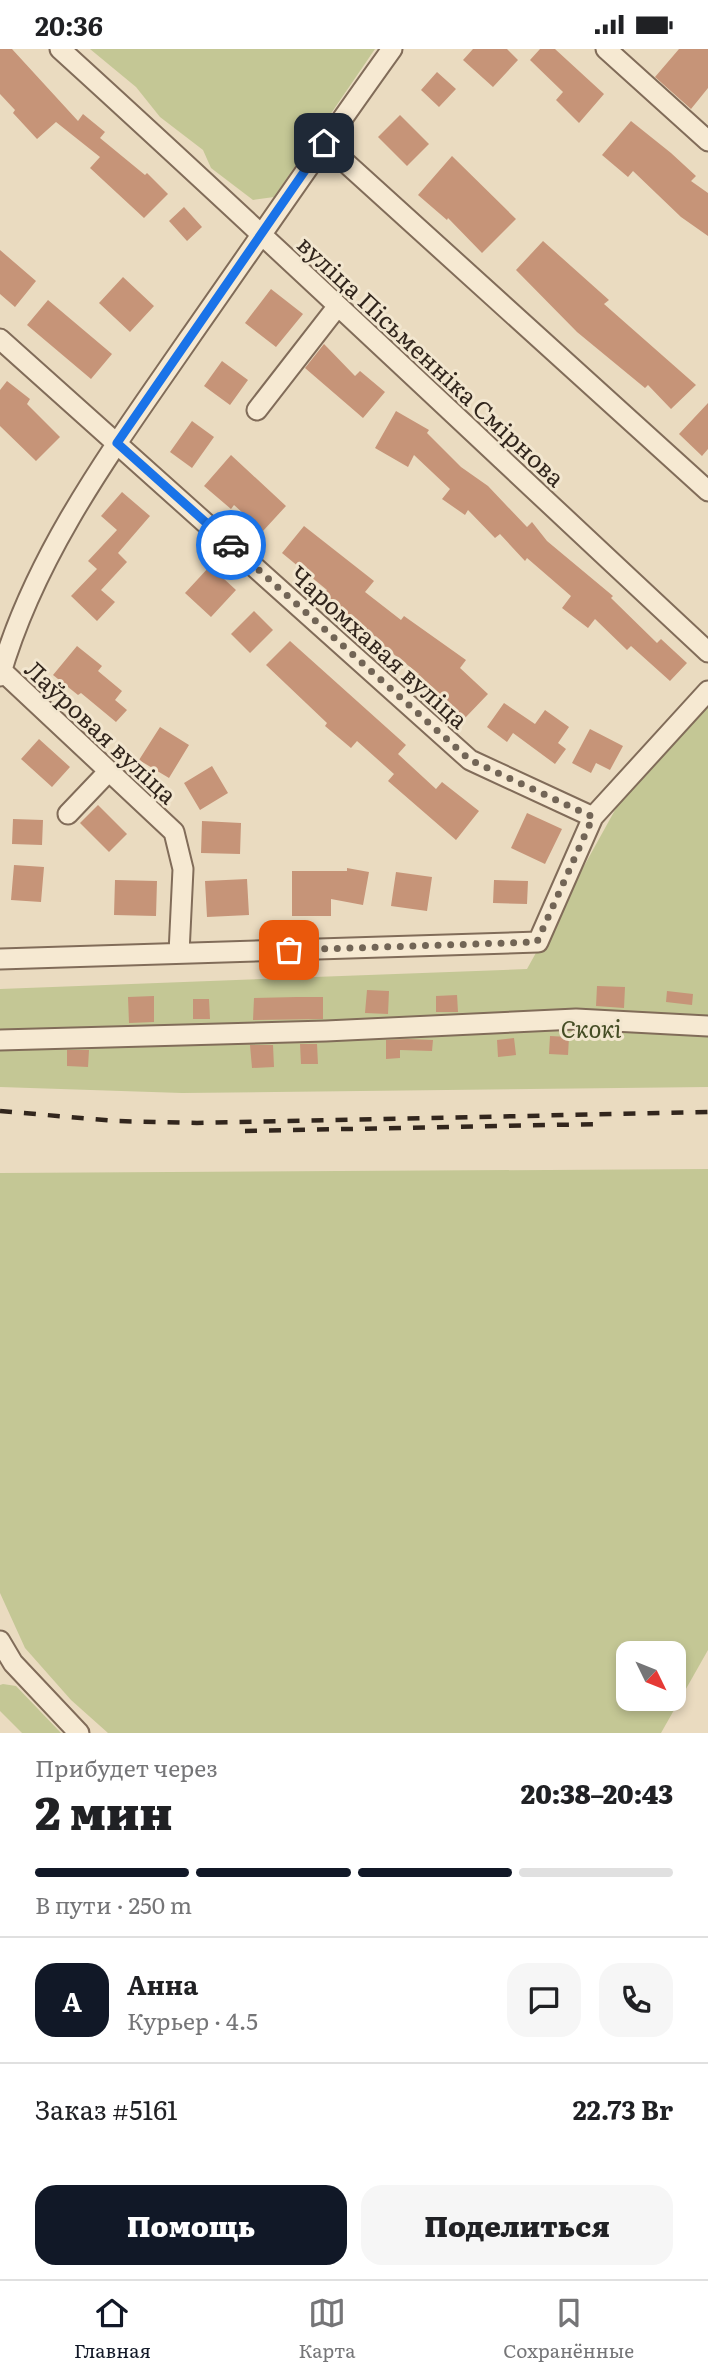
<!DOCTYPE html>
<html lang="ru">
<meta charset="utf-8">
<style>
:root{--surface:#fff;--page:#f6f6f6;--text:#202124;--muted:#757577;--line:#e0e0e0;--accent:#111827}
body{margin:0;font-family:Literata,serif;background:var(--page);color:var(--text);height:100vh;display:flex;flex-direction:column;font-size:26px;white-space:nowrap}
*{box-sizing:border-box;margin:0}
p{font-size:23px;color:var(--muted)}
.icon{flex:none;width:38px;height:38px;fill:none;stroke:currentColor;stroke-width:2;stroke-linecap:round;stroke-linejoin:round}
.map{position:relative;height:1684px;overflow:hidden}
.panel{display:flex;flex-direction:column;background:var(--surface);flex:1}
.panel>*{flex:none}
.needle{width:46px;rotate:133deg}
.fabs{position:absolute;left:616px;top:1592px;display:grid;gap:14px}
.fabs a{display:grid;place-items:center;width:70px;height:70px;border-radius:14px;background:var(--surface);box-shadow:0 4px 10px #0003;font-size:35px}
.pin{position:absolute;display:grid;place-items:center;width:60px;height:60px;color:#fff;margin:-30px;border-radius:14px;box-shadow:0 4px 10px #0006}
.courier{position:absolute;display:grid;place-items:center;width:70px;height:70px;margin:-35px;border:5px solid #1a73e8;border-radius:50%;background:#fff;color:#222;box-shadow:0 2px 9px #0007}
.head em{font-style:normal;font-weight:800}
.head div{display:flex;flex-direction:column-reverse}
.head{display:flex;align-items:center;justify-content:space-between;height:119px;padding:0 35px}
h1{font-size:46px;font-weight:800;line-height:52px}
.bar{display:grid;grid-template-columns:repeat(4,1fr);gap:10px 7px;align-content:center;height:84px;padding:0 35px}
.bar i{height:9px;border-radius:5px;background:var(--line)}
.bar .on{background:var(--accent)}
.bar p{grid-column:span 4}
.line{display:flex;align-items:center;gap:18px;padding:0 35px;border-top:2px solid var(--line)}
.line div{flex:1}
.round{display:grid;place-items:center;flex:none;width:74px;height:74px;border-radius:21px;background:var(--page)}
.button{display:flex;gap:14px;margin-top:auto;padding:14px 35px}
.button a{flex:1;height:80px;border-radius:21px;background:var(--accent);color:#fff;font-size:28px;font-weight:800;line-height:80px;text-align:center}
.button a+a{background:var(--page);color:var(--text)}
.status{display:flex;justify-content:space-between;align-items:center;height:49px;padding:0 35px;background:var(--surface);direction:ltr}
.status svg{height:19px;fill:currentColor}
.tabs{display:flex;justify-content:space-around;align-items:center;height:98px;border-top:2px solid var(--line);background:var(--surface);font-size:19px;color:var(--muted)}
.tabs a{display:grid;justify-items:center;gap:4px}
.tabs .on{color:var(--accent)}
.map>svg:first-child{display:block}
</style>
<div class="status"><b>20:36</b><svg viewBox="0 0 49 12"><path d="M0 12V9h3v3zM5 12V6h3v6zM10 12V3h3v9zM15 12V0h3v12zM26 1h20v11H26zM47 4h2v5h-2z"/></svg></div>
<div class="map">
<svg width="708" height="1684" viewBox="0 0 708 1684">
<rect width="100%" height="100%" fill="#eadbc0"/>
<path fill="#c4c795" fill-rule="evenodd" d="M90 0H375L274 148 253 151 211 119 203 101 160 68 136 38Z
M708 653V1038L182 1044 0 1038V940L527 920 620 752Z
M708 1120V1601L661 1684H108L71 1651 25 1599 0 1544V1124ZM628 1605H674V1650H628Z
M3 1635 16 1637 61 1684H22L0 1662V1636Z"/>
<path fill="#c69478" d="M0 0H12L78 72 83 65 105 83 100 89 145 126 147 124 168 145 144 169 90 119 100 108 56 73 37 90 13 64 15 61 0 45Z
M473 0H507L518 11 493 38 463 11Z
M540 0H555L604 45 579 74 556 51 563 43 530 11Z
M679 0H708V39L691 60 655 28Z
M437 23 456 40 439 58 421 41Z
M400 66 429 95 407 117 378 88Z
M631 72 671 104 696 127 691 132 708 144V187L681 168 633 122 628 128 602 106Z
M452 107 516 170 482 204 448 169 447 171 418 146Z
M184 158 202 178 187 192 169 172Z
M543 192 609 251 604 255 696 336 671 360 648 336 645 339 577 283 516 221Z
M0 201 36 232 15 258 0 245Z
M123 228 154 257 130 283 99 254Z
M271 240 303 265 276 298 245 274Z
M48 251 112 305 91 330 27 276Z
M324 295 355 327 360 322 385 343 363 369 305 319Z
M222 312 248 331 230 356 204 337Z
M7 332 30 350 27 355 60 388 36 412 0 377V341Z
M708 354V400L702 407 679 385Z
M396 362 429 381 427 384 461 418 488 437 527 478 532 473 547 492 613 547 611 549 657 594 661 590 687 614 670 632 631 597 627 601 595 570 588 579 562 559 571 547 527 509 525 512 500 485 495 489 468 461 465 466 442 450 450 440 414 406 408 418 375 399Z
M192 372 214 388 192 419 170 403Z
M231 406 286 457 263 482 234 456 231 460 204 437Z
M122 443 150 467 118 504 127 513 101 541 115 553 97 572 71 547 97 520 88 512 117 481 101 467Z
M304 477 374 532 365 543 401 571 404 567 466 611 460 619 488 645 465 669 440 646 436 651 412 633 419 625 382 596 383 594 324 545 327 541 282 504Z
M210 517 236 541 211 568 185 544Z
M254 562 273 581 250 604 231 585Z
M290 592 406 696 398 705 436 740 442 733 479 762 456 791 388 732 394 725 357 692 351 699 325 677 327 674 266 616Z
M77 597 102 617 98 622 122 642 115 651 127 661 116 673 81 644 78 646 53 626Z
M504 654 535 675 545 661 569 678 558 694 566 700 555 715 513 684 507 693 487 678Z
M160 678 189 696 169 729 139 711Z
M590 680 623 697 610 721 596 714 591 724 572 714Z
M39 690 70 718 52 738 21 710Z
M212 717 228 744 200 761 184 734Z
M98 756 127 785 109 803 80 774Z
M527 764 562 780 545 815 511 799Z
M13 770 43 771 42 796 12 795Z
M202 772 241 774 240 805 201 804Z
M14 816 44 818 41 853 11 851Z
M347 819 369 823 363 856 331 850V867H292V822H347Z
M396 823 432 828 427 862 391 857Z
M247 830 249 866 207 868 205 832Z
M115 831 157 832 156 867 114 866Z
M494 831 528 832 527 855 493 854Z
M597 937 625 938 624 959 596 957Z
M367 941 389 942 388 965 365 964Z
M667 942 693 945 692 956 666 953Z
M457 946 458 963H436V947Z
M154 947V973L129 974 128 948Z
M297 948H323V970L253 971 254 949Z
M193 950H209L210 970H193Z
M550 987 569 988 568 1006 549 1005Z
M514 989 516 1006 498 1008 497 991Z
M408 990 433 991 432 1002 400 1001V1009L386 1010V991Z
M300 995H317L318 1015H301Z
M250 996H273L274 1018 252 1019Z
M67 1001H89L88 1018 67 1017Z"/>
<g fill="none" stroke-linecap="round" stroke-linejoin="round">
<defs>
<path id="minor" d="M60 0C278 198 492 402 708 603
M606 0 708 92
M324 94 708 442
M0 290 470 711 593 768
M257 361 337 258
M0 620 174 783 183 820 179 904
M0 627C36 502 115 397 188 291 256 194 323 96 392 0
M68 765 108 723
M0 910 538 893 593 768 708 642
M0 991 326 982 576 970 708 977
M0 1592 13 1614 79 1684"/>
</defs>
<use href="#minor" stroke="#816c59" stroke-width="23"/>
<use href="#minor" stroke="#f6e9d2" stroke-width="19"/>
<path stroke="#32261d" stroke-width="4.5" stroke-dasharray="12 12" stroke-linecap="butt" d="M0 1062 116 1072 197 1074 708 1063
M245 1082 601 1075"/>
</g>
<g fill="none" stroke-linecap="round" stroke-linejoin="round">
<path stroke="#726556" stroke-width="7" stroke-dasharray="0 12.6" d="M231 496 470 711 593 768 537 893 289 901"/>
<path stroke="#1a73e8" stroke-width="9" d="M231 496 117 394 324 94"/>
</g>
<g text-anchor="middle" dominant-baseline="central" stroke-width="6" stroke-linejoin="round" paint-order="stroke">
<g font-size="24" fill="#32261d" stroke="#f2e6cf">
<text transform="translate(432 311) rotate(43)">вуліца Пісьменніка Смірнова</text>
<text transform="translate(380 597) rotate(42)">Чаромхавая вуліца</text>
<text transform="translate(102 682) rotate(43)">Лаўровая вуліца</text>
</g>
<g font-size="24" font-style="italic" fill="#454d25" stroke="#f2e6cf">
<text x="591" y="978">Скокі</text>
</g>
</g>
</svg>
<div class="fabs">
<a><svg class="needle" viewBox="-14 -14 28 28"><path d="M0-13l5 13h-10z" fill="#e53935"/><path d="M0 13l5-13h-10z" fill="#757577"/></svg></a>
</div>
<div class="pin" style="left:289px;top:901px;background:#ea580c"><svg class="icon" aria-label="bag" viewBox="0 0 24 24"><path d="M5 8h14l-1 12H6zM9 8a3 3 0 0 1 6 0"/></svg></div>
<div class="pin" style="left:324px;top:94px;background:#1f2937"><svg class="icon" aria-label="home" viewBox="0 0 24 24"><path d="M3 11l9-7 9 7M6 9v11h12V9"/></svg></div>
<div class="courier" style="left:231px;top:496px"><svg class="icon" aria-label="car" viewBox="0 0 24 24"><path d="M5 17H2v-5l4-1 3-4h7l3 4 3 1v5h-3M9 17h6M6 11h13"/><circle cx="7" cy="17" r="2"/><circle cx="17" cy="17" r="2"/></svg></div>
</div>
<section class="panel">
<div class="head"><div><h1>2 мин</h1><p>Прибудет через</p></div><em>20:38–20:43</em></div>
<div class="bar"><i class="on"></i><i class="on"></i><i class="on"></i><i></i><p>В пути · 250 m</p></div>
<div class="line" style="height:126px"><b class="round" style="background:var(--accent);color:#fff">А</b><div><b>Анна</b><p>Курьер · 4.5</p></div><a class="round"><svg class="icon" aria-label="chat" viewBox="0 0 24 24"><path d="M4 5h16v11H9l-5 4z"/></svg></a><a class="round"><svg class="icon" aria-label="phone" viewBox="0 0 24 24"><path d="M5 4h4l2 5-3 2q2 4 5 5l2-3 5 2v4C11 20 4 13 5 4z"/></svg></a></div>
<div class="line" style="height:91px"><div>Заказ #5161</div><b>22.73 Br</b></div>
<div class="button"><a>Помощь</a><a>Поделиться</a></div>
</section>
<nav class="tabs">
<a class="on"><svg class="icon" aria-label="home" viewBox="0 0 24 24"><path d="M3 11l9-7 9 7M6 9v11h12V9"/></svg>Главная</a>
<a><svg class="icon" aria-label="map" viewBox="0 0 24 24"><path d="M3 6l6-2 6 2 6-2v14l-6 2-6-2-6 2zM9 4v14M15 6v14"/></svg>Карта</a>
<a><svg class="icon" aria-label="saved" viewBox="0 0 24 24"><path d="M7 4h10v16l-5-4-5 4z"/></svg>Сохранённые</a>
</nav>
